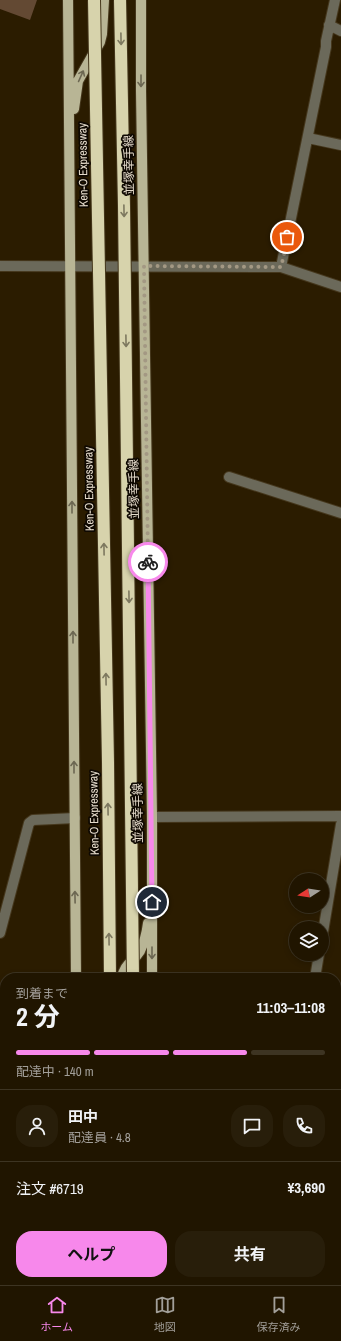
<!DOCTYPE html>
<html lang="ja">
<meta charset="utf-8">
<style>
:root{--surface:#201500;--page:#281e0a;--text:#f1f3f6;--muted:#a29f99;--line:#3d3422;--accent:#f788eb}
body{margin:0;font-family:"Archivo Narrow","Noto Sans JP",sans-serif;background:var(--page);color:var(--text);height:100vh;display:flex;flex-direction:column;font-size:15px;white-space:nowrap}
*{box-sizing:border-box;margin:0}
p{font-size:13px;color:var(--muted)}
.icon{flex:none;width:22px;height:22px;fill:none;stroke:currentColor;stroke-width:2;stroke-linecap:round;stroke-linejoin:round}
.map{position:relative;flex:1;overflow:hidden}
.side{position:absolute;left:0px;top:973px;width:341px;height:312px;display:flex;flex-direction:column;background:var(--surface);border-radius:16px 16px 0 0;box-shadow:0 2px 6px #0003,0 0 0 1px var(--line)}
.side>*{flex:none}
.needle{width:26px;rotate:258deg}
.controls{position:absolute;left:289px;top:873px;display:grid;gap:8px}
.controls a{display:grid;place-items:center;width:40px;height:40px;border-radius:50%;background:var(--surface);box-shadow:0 2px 6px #0003,0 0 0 1px var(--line);font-size:20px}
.pin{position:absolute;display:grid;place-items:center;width:34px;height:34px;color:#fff;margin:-17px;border:2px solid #fff;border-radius:50%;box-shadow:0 1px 4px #0007}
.courier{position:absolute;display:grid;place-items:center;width:40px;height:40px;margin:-20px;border:3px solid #f788eb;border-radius:50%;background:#fff;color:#222;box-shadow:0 1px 5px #0007}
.headline em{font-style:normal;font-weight:700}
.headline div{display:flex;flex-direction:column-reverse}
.headline{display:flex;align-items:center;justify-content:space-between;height:68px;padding:0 16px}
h1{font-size:26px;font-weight:700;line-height:30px}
.bar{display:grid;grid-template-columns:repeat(4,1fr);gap:6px 4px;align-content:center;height:48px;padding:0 16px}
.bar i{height:5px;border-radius:3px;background:var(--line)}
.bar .active{background:var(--accent)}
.bar p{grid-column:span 4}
.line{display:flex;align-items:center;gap:10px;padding:0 16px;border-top:1px solid var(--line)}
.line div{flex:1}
.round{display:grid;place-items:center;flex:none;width:42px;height:42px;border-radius:16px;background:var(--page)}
.primary-button{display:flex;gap:8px;margin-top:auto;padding:8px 16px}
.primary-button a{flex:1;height:46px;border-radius:16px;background:var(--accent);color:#111;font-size:16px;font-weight:700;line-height:46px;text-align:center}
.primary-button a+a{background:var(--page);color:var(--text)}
.dock{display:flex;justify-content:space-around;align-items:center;height:56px;border-top:1px solid var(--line);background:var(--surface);font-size:11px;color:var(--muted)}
.dock a{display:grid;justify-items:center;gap:2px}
.dock .active{color:var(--accent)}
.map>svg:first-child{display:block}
</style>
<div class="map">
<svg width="341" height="1285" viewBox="0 0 341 1285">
<rect width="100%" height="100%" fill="#2b1c00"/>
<path fill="#482b22" d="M88 1280H193L189 1285H88Z"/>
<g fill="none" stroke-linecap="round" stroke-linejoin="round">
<path stroke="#455131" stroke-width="4.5" d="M336 1144 341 1139
M195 1285 200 1280"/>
</g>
<path fill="#634933" d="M0 0H37L30 20 0 9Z"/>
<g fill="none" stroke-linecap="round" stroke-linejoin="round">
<defs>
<path id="minor" d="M329 25 341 31
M308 138 341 145
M0 266 281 267 341 287
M281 267 326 47V41L335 0
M229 477 341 513
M152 817 341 816
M0 933 29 823 33 820 75 818
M322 938 341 824
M315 978 319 954
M80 1280V1285
M157 1280V1285"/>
<path id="major" d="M68 0 76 978
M141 0V91L152 817V978
M74 109 78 81 100 42 102 34 104 0
M122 978C124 964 133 962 140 951 144 943 147 931 148 923"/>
<path id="highway" d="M336 1072H341
M0 1076 5 1075
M112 1280V1285
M136 1280V1285"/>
</defs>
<use href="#minor" stroke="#45371c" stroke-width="12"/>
<use href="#major" stroke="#45371c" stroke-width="12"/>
<use href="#highway" stroke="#45371c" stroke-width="14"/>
<use href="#minor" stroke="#6b695a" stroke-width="10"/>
<use href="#major" stroke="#b8b595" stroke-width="10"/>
<use href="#highway" stroke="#d7d3ac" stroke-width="12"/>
<defs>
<path id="highway-bridge" d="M94 0 108 762 110 978
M120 0 124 206 133 978"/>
</defs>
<use href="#highway-bridge" stroke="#45371c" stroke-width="14" stroke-linecap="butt"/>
<use href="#highway-bridge" stroke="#d7d3ac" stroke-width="12"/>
</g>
<defs><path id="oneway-shaft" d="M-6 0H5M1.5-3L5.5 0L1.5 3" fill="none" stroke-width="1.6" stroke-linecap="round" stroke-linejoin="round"/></defs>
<g stroke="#7d785f">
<use href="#oneway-shaft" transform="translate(121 39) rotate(89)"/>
<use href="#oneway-shaft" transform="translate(124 211) rotate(89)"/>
<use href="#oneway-shaft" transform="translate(126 341) rotate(89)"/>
<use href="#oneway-shaft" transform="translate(104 549) rotate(-91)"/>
<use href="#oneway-shaft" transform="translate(129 597) rotate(89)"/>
<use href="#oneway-shaft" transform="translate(106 679) rotate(-91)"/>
<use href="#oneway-shaft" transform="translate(108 809) rotate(-91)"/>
<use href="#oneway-shaft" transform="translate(109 939) rotate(-91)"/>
</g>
<g stroke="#6c6752">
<use href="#oneway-shaft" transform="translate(81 76) rotate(-66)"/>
<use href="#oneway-shaft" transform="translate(141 81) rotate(90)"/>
<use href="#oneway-shaft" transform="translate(72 507) rotate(-90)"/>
<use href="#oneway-shaft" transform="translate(73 637) rotate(-90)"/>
<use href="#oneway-shaft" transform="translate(74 767) rotate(-90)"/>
<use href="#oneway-shaft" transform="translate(75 897) rotate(-91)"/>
<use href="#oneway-shaft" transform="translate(152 953) rotate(90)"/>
</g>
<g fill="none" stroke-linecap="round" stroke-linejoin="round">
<path stroke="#a39883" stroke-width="4" stroke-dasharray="0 7.2" d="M148 562 144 266 281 267 287 242V237"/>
<path stroke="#f788eb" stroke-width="5" d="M148 562 152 902"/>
</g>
<g text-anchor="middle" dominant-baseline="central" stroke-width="3.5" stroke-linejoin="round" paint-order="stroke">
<g font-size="12" fill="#e4daca" stroke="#0e0801">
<text transform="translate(83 165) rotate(-91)">Ken-O Expressway</text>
<text transform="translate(129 165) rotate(-91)">並塚幸手線</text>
<text transform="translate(89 489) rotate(-91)">Ken-O Expressway</text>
<text transform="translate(134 489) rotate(-91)">並塚幸手線</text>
<text transform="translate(94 813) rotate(-91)">Ken-O Expressway</text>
<text transform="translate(138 813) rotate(-91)">並塚幸手線</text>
</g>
</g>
</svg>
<div class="controls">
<a><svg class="needle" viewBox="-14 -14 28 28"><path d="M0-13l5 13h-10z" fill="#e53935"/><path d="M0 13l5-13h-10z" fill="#a29f99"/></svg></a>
<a><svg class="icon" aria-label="layers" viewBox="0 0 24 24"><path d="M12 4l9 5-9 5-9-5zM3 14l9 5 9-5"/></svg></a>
</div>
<div class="pin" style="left:287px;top:237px;background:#ea580c"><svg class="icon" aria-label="bag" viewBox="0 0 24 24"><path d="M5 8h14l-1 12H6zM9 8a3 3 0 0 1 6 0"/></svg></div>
<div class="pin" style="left:152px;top:902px;background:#1f2937"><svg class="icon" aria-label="home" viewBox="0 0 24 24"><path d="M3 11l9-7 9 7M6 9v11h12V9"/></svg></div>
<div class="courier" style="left:148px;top:562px"><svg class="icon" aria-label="bike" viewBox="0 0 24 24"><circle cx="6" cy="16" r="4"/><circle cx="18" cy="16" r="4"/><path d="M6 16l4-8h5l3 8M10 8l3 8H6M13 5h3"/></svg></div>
<section class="side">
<div class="headline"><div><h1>2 分</h1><p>到着まで</p></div><em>11:03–11:08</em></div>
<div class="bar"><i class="active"></i><i class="active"></i><i class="active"></i><i></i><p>配達中 · 140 m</p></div>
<div class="line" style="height:72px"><a class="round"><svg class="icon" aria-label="person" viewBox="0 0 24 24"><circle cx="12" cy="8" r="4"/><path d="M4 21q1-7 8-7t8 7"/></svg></a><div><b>田中</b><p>配達員 · 4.8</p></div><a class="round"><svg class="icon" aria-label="chat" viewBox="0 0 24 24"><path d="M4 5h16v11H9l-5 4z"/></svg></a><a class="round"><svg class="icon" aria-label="phone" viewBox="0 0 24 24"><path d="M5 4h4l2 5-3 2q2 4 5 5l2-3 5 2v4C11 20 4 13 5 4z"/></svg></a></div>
<div class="line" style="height:52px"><div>注文 #6719</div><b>¥3,690</b></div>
<div class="primary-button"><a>ヘルプ</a><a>共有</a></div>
</section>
</div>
<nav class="dock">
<a class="active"><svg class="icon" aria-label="home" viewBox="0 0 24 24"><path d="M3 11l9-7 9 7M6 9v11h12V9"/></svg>ホーム</a>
<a><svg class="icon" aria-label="map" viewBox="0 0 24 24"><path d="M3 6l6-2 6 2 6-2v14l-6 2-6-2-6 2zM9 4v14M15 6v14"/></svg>地図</a>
<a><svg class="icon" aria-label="saved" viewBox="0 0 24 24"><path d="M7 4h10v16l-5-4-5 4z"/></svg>保存済み</a>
</nav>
